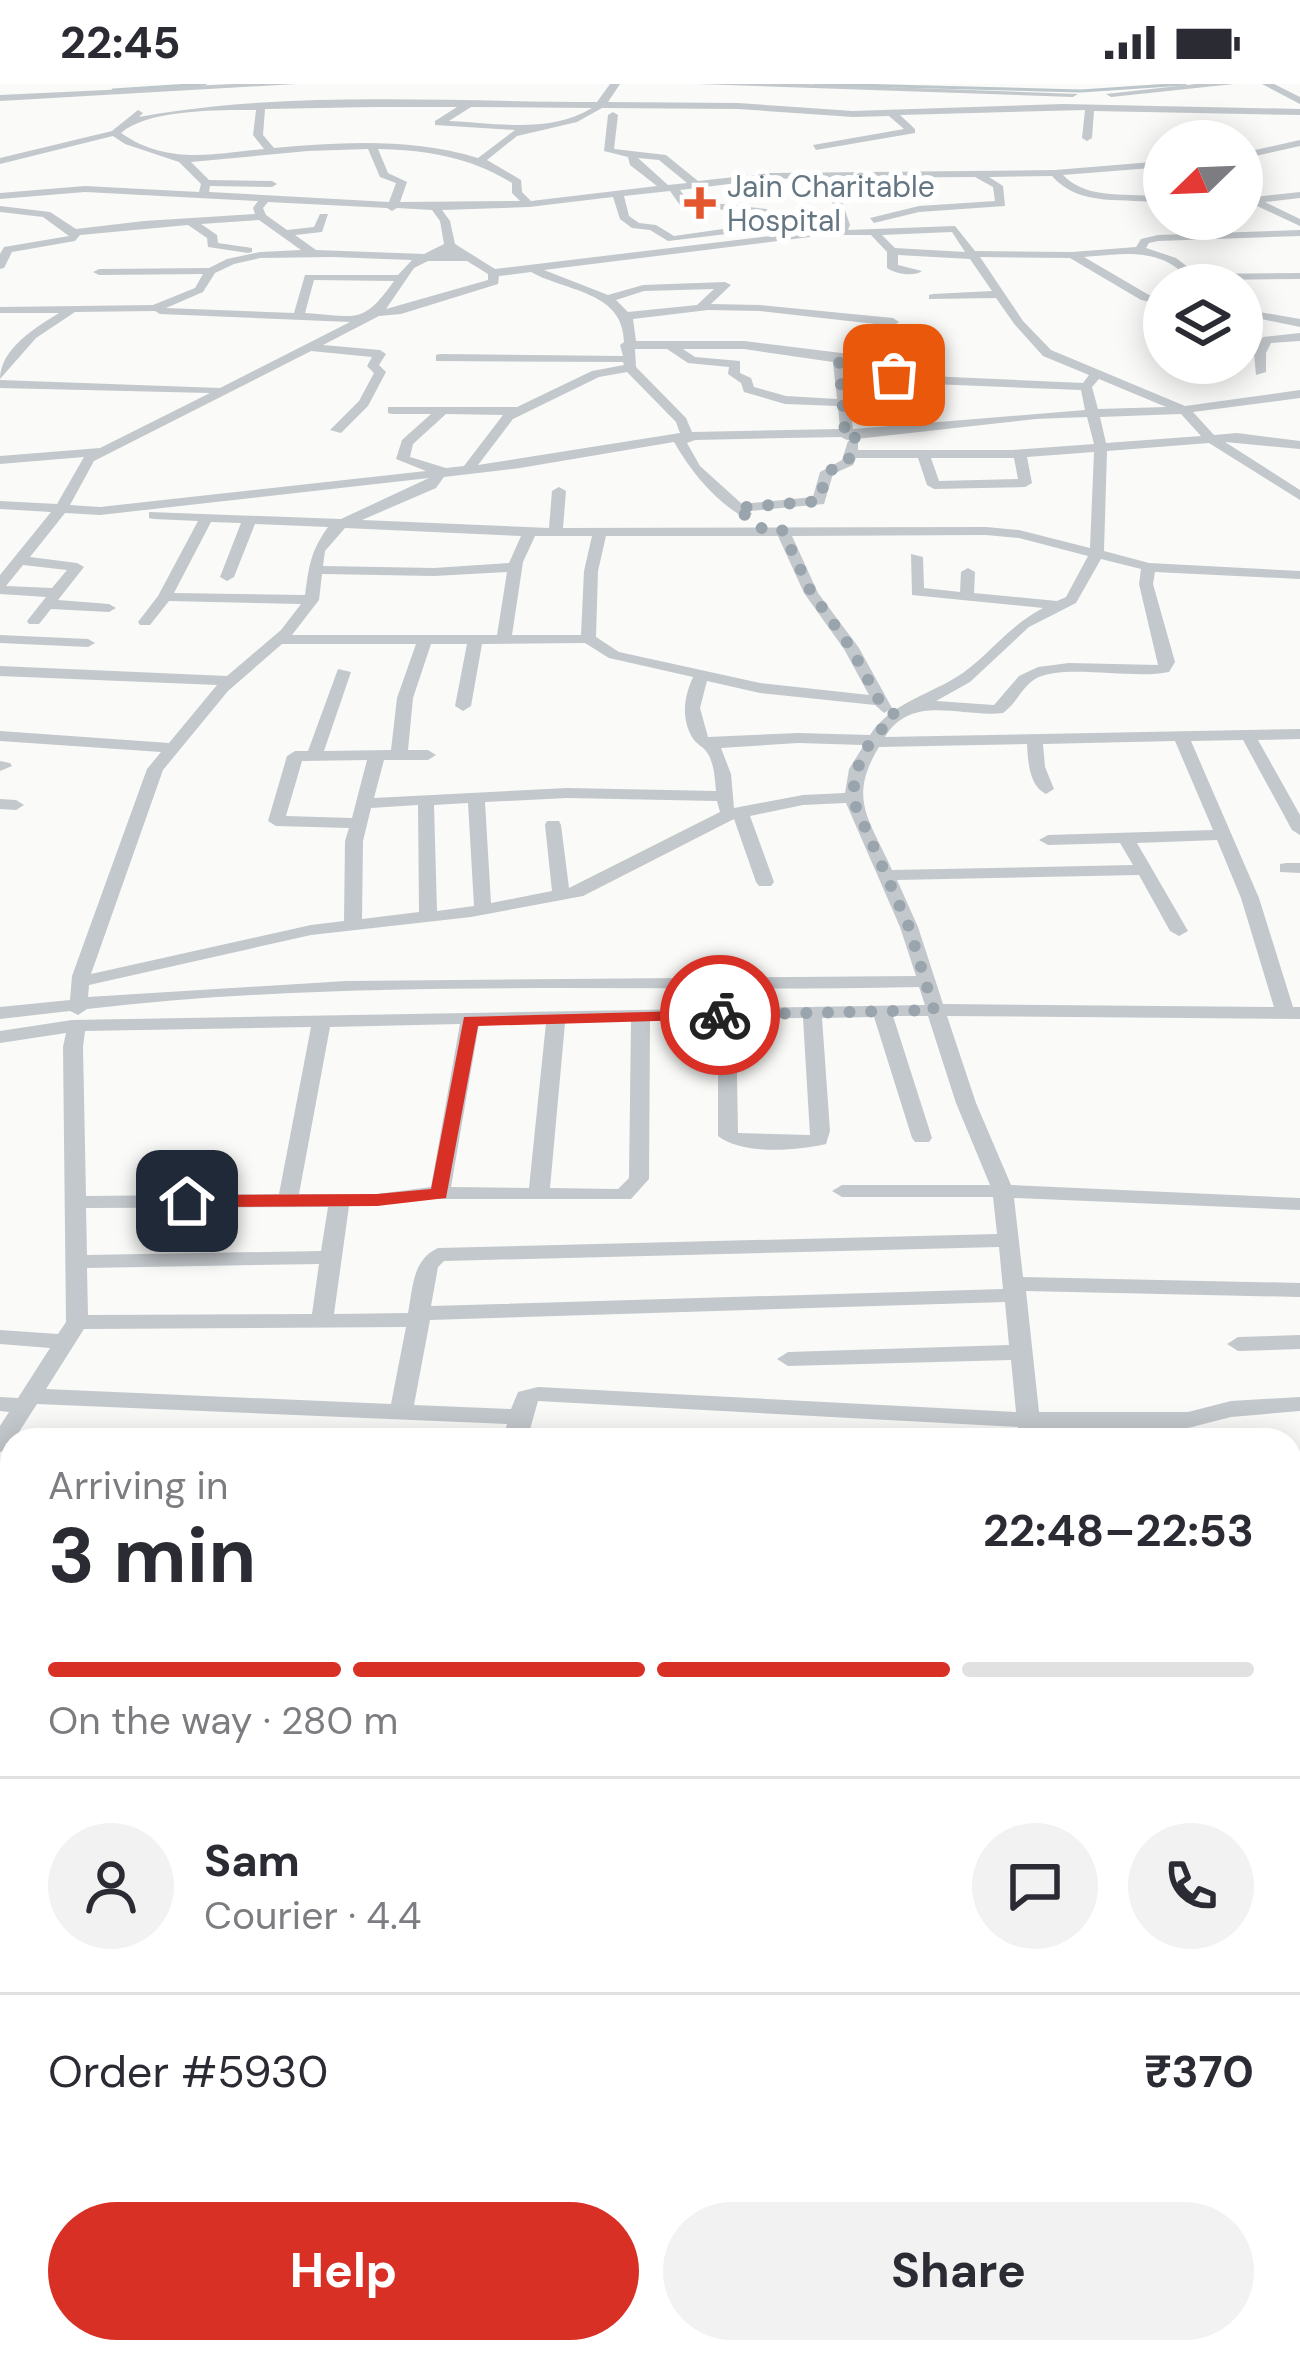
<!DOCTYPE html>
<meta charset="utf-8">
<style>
:root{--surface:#fff;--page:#f2f2f3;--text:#2b2b33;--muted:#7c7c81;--line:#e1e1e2;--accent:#d93025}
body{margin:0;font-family:"DM Sans",sans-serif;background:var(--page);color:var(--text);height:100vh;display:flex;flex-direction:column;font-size:45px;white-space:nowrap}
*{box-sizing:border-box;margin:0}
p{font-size:39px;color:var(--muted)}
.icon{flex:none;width:66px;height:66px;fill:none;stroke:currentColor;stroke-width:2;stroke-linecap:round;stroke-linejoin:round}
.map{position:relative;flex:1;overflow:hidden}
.side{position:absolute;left:0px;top:1344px;width:1302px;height:936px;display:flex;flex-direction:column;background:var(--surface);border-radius:36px 36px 0 0;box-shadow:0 6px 30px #0003}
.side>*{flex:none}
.needle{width:78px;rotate:247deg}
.tools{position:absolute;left:1143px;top:36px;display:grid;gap:24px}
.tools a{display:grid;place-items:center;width:120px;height:120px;border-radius:50%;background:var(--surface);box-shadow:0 6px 30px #0003;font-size:60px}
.pin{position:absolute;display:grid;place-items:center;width:102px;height:102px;color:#fff;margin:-51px;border-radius:24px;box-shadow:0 6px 18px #0006}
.courier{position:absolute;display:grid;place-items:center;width:120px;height:120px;margin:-60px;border:9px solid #d93025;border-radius:50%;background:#fff;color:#222;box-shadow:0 3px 15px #0007}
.summary em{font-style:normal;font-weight:700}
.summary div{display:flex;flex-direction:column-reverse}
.summary{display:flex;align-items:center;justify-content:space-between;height:204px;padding:0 48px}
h1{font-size:78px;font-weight:700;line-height:90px}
.bar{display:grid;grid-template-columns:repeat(4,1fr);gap:18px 12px;align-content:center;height:144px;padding:0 48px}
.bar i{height:15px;border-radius:9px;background:var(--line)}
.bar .selected{background:var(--accent)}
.bar p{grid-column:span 4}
.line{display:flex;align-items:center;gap:30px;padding:0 48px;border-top:3px solid var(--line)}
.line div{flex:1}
.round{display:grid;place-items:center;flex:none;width:126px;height:126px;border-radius:63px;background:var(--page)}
.primary-button{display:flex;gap:24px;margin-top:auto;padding:24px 48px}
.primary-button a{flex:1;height:138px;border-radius:72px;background:var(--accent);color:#fff;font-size:48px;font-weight:700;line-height:138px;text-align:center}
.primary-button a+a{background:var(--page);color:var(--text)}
.status{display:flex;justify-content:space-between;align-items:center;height:84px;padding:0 60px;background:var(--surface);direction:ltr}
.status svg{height:33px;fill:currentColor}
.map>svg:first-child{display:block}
</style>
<div class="status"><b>22:45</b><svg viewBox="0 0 49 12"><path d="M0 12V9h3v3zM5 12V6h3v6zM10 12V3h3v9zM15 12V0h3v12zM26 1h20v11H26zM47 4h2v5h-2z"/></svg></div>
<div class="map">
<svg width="1300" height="2280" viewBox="0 0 1300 2280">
<rect width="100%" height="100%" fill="#fafaf8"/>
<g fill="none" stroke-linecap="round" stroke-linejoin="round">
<path stroke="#bbc7cb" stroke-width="3" d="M815 0 1081 7 1185 0
M113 6 205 0"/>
<path fill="#c3c8cc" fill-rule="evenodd" d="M233 0H296L0 17V11Z
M610 0H620L608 18 738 19 853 27 1063 20 1300 25V31L1094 27 1092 54 1087 57 1082 54 1085 26 900 31 915 45V49L816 66 813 61 904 45 889 32 853 33 738 25 602 24 577 38 517 52 487 76 521 96 522 108 531 117 657 102 630 81 628 73 604 67 608 31 613 28 618 31 614 65 666 71 698 97 771 89 1055 86 1164 77V83L1063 91C1089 118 1130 107 1164 114V120C1125 112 1081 125 1052 92L989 93 1003 102 1005 122 919 128 874 139 870 134 919 122 995 117 993 103 975 93 834 94 850 141 848 146 955 142 975 167 1072 168 1136 163 1141 155 1158 151 1300 146V152L1158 157 1149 159 1146 164 1176 174 1197 190 1300 189V195L1206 196 1211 201C1192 201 1185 188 1169 179 1143 165 1112 171 1084 173L1149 211 1164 215V221L1141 216 1070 174 980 173 1023 237 1051 266 1185 322 1300 306V314L1193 328 1214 351 1237 349 1300 357V365L1225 358 1300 406V416L1209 359 1107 367 1104 467 1149 479 1300 487V495L1155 488 1153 500 1175 578 1169 588C1133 596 1063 579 1035 595 1022 603 1016 620 1003 629 961 634 912 609 885 653L1300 645V655L1258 656 1300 731V751L1292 746 1243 656 1191 657 1259 814 1293 923H1300V935L947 932 976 1019 1011 1101 1300 1114V1126L1014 1114 1023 1193 1300 1199V1213L1026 1207 1039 1328H1188L1231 1317 1300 1313V1327L1231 1333 1188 1344H1041L1043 1356H1019L1018 1343 538 1317 527 1356H503L507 1340 37 1320 8 1365 0 1368V1342L9 1328 0 1327V1313L18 1314 50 1264 0 1260V1246L58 1250 66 1238 63 963 66 949 0 959V947L72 936 925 921 919 903C643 909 363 893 87 925L78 931 70 927 0 935V923L70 916 72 892 147 685 161 668 0 657V647L169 659 217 601 0 592V582L227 592 281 546 301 520 169 517 150 541H140L138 538 158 512 198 437 154 435 149 434V428L341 435 429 394 100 431 65 429 30 473 77 479 84 483 58 516 109 520 116 524 109 528 51 525 39 540H29L27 537 46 513 0 510V491L51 428 0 425V417L57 420 84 373 0 380V372L100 364 210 309 0 304V296L220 304 350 238 160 230 155 227 75 228 36 254 0 295C0 265 36 243 59 229H0V223L153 221 195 204 203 190 99 191 93 188 99 185 209 184 227 175 260 168 301 166 259 136 201 140 217 151 218 159 252 164V168L248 169 208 163 207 154 188 141 80 151 75 157 12 168 4 184 0 185V170L4 163 69 152 43 133 0 128V122L50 128 76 145 144 137 255 130 253 124 258 117 85 108 0 115V109L85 102 199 108 201 100 179 78 125 60 113 52 0 80V74L112 47 138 26 143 29 139 33C283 6 450 18 597 18ZM374 23H457L435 37V41L515 46 478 74C411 54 343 58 274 64L263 51 265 25ZM471 23 592 24C550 50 495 39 449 37ZM256 26 253 51 264 65C213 70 167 81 121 49 148 25 220 26 256 26ZM368 65 380 93 396 99 389 118 209 108 210 102 272 103 277 100 272 97 209 96 191 78 308 67ZM378 65C427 66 470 73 512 99V109L520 117 400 118 407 98 388 89ZM638 74 659 76 687 99 668 101ZM824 94 840 141 837 151H871L887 168V184C895 190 914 193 922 187L898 181V171L970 175 992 207 933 210 929 211V215L996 214 1015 241 1043 272 1089 291 1083 299 906 291 882 274 744 257H636L633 235 708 226 760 227 893 242 899 238 893 234 760 221 711 220 731 201 725 198 643 201 608 211 544 186 810 153V149L766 125 687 116 680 106 771 95ZM670 107 680 121 759 130 795 149 495 185 455 160 450 137 442 126 529 123 613 113 620 135 632 144 650 146 668 157 727 150 723 145 674 152 656 141 639 139 629 132 624 112ZM268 118 387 124 392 127 397 124 432 126 440 137 444 160 424 170 316 166 295 151 322 148 328 130H320L314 143 287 146 266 131 263 124ZM952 148 965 168 895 164 882 151ZM332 173 412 176 398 191H305L294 229 166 224 203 208 215 189 234 180 260 174ZM428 177H467L488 190V196L386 225 414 184ZM531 188C567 208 623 207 624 258L620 261 623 272 440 270 436 271V277L623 278 624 281 592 287 517 323H388V329L392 330H431L402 356 396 375 426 387 100 423 70 421 94 377 311 267 372 273 367 282 374 289 359 317 330 346 341 349 368 322 386 288 379 281 386 270 380 266 323 261 379 232 401 230 498 200 499 192ZM314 196 394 197C362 242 357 232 305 229ZM714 205 697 221 628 228 616 216 644 207ZM635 265H667L688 279 729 283 728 290 741 299 744 308 785 320 838 322 840 345 692 348 686 334 636 283ZM683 265H744L833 278 837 315 786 312 754 303 751 294 740 289V277L695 273ZM845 279 879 281 890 289 891 295 906 299 1081 306 1085 326 853 345ZM627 288 676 338 680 349 478 381 513 335 599 293ZM1099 295 1166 323 1098 325 1092 303ZM446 330 503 331 464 382 446 384 410 373 413 360ZM1181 330 1201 352 1106 359 1100 333ZM1087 333 1094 360 1012 366H858V357H848L842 376 820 388 813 413 742 420 700 382 687 359 695 356 841 353 847 356 1036 335ZM674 358C691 388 716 418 745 434L752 430 750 427 824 420 833 390 853 381 856 374H918L927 401 934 405 1025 403 1032 399 1027 373 1094 368 1090 464 1019 446 986 443 563 444 566 407 559 403 552 407 549 444 362 436 436 404 444 393 520 384ZM931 374H1014L1018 395 939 397ZM211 438 241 439 220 493 227 497 234 493 255 440 328 443C310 468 309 483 305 511L174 509ZM345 444 521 452 509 479 434 484 323 482 325 467ZM986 451 1019 454 1088 472 1066 513 1057 517 974 509 975 488 968 484 961 488 960 508 924 504 923 473 911 470 912 511 1043 524C1005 544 988 574 955 594 925 612 889 621 870 651L798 649 708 653 700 624 707 597 760 609 875 621 884 629 892 624 859 564 818 509 792 452ZM535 452H592L584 487 581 551H512L523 478ZM606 452H778L804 509 844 565 869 611 760 599 619 568 596 553 598 487ZM1101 475 1141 485 1139 500 1158 581 1069 579 1038 583 1019 592 994 621 936 617 970 598 1029 543 1076 519ZM23 481 67 486 52 504 6 502ZM507 488 497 551H292L319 516 322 490 434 492ZM585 559 609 574 693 593C684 613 681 634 692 653 695 659 702 662 706 667 714 677 715 695 716 707L567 704 374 714 384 676H428L436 671 428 666H408L413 614 431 560H467L455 622 463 627 471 622 482 560ZM282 560H416L397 614 391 666 324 667 351 588 338 585 308 667H295L287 672 268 737 276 742 349 744 345 757 344 837 311 841 91 890 163 686 228 607ZM1175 657 1213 746 1048 751 1039 756 1048 761 1120 759 1133 781 892 786C870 736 847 715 879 663L1027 660C1028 677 1029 702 1046 710L1054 705 1045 683 1043 660ZM798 659 864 661 849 685 845 709 803 711 734 724 731 690 721 664ZM367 676 352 734 286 732 302 677ZM567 714 717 717 720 728 569 804 561 741 559 737H547L545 741 552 807 491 819 485 718ZM468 719 474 822 437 827 434 721ZM846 719 900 843 916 892 346 897 88 913 89 901 311 851 471 833 583 812 734 735 756 798 759 802H771L774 798 750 732 803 721ZM418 721 419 828 362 835 363 757 371 724ZM1217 756 1241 814 1274 923 943 920 918 843 897 796 1139 791 1170 847 1179 852 1188 847 1137 759ZM893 932H928L956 1019 990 1101H842L832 1107 842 1113H993L997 1150 438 1164C412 1176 413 1204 408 1229L334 1230 349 1122H377L414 1115H631L649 1095 650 937 718 936V1052C742 1071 796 1067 826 1060L830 1047 822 934 874 933 912 1054 915 1058H929L932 1054ZM803 934 810 1051 738 1049 736 935ZM631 937 629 1094 618 1105 550 1104 565 939ZM546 939 529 1104 451 1103 479 940ZM460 940 431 1103 377 1110H299L330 943ZM311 943 279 1110 86 1112 83 963 85 947ZM328 1123 321 1167 87 1171 86 1124ZM999 1163 1003 1205 431 1222 438 1183 444 1177ZM319 1180 312 1230 88 1231 87 1184ZM1005 1218 1009 1261 788 1268 777 1275 788 1282 1011 1276 1016 1328 538 1303 518 1308 511 1325 414 1321 430 1236ZM406 1243 391 1320 46 1305 84 1245Z
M698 0H806L1078 10 1073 13Z
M1196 0H1234L1111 13 1106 10Z
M1262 0H1274L1300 13V20Z
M1300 56V62L1242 75V69Z
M1242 108 1255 113 1300 108V114L1265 118 1300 135V142L1242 115Z
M1242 225 1300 235V243L1242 231Z
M1300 249V257L1271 259 1266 269V288L1256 291 1254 269 1263 253Z
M0 551 88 555 95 559 88 563 0 559Z
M0 677 10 679 12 682 0 687Z
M0 715 16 716 24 721 16 726 0 725Z
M1286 779H1300V789L1280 788V780Z
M1300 1251V1265L1238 1267 1227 1260 1238 1253Z
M1300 1553V1571L1290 1572V1554Z
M1290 1602 1300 1607V1630L1290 1631Z
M1300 1673V1693L1290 1694V1674Z
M0 1684H12V1704H0Z
M1290 1772H1300V1794H1290Z
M1290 1920 1300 1923V1962L1290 1959Z
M1290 1975H1300V2001H1290Z
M0 2101 12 2102V2187L0 2193Z
M1290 2112H1300V2140H1290Z
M1290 2200H1300V2230H1290Z
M74 2268H106L104 2280H72Z
M174 2268H309L316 2280H169Z
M754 2268H786L787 2280H755Z
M1213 2268H1245L1243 2280H1215Z"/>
</g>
<path fill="#d93025" d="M720 926 726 927V935L478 942 446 1114 377 1122 187 1123 177 1117 187 1111 377 1110 431 1105 464 933Z"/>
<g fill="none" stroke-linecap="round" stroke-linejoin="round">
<path stroke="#99a4ac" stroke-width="12" stroke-dasharray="0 21.6" d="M720 931 934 926 909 843 852 714 857 685 870 658 895 631 881 620 851 564 811 508 782 446H764L736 424 819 417 827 388 848 378 856 349H845L839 275 882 278 894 291"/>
</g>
<path fill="#e4572e" stroke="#fff" stroke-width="4.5" d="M694 101h12v12h12v12h-12v12h-12v-12h-12v-12h12z"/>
<g text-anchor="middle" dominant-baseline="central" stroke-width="12" stroke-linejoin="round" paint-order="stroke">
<g font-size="30" fill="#657683" stroke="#fff" text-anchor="start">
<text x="727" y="102">Jain Charitable<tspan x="727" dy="34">Hospital</tspan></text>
</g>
</g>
</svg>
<div class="tools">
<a><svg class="needle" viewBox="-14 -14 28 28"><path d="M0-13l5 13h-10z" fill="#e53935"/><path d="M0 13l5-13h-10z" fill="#7c7c81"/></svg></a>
<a><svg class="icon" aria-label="layers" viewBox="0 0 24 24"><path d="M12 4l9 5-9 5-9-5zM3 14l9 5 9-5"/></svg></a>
</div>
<div class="pin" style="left:894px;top:291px;background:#ea580c"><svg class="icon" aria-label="bag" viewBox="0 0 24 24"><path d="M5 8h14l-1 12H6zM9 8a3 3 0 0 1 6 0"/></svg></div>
<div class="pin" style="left:187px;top:1117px;background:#1f2937"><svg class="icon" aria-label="home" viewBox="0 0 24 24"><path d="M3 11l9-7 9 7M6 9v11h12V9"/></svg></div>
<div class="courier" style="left:720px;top:931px"><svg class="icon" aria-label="bike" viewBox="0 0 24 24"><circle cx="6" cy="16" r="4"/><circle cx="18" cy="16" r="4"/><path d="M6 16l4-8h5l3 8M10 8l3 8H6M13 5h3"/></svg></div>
<section class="side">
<div class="summary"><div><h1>3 min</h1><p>Arriving in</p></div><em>22:48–22:53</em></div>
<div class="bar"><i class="selected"></i><i class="selected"></i><i class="selected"></i><i></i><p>On the way · 280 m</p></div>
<div class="line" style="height:216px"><a class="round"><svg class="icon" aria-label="person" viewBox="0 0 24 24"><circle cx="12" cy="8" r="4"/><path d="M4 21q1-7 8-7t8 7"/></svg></a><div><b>Sam</b><p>Courier · 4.4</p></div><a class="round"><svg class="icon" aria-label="chat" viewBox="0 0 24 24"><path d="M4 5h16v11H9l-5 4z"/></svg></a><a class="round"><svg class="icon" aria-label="phone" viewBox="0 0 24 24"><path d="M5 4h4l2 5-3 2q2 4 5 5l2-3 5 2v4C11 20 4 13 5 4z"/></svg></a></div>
<div class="line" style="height:156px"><div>Order #5930</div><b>₹370</b></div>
<div class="primary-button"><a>Help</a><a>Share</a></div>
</section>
</div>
